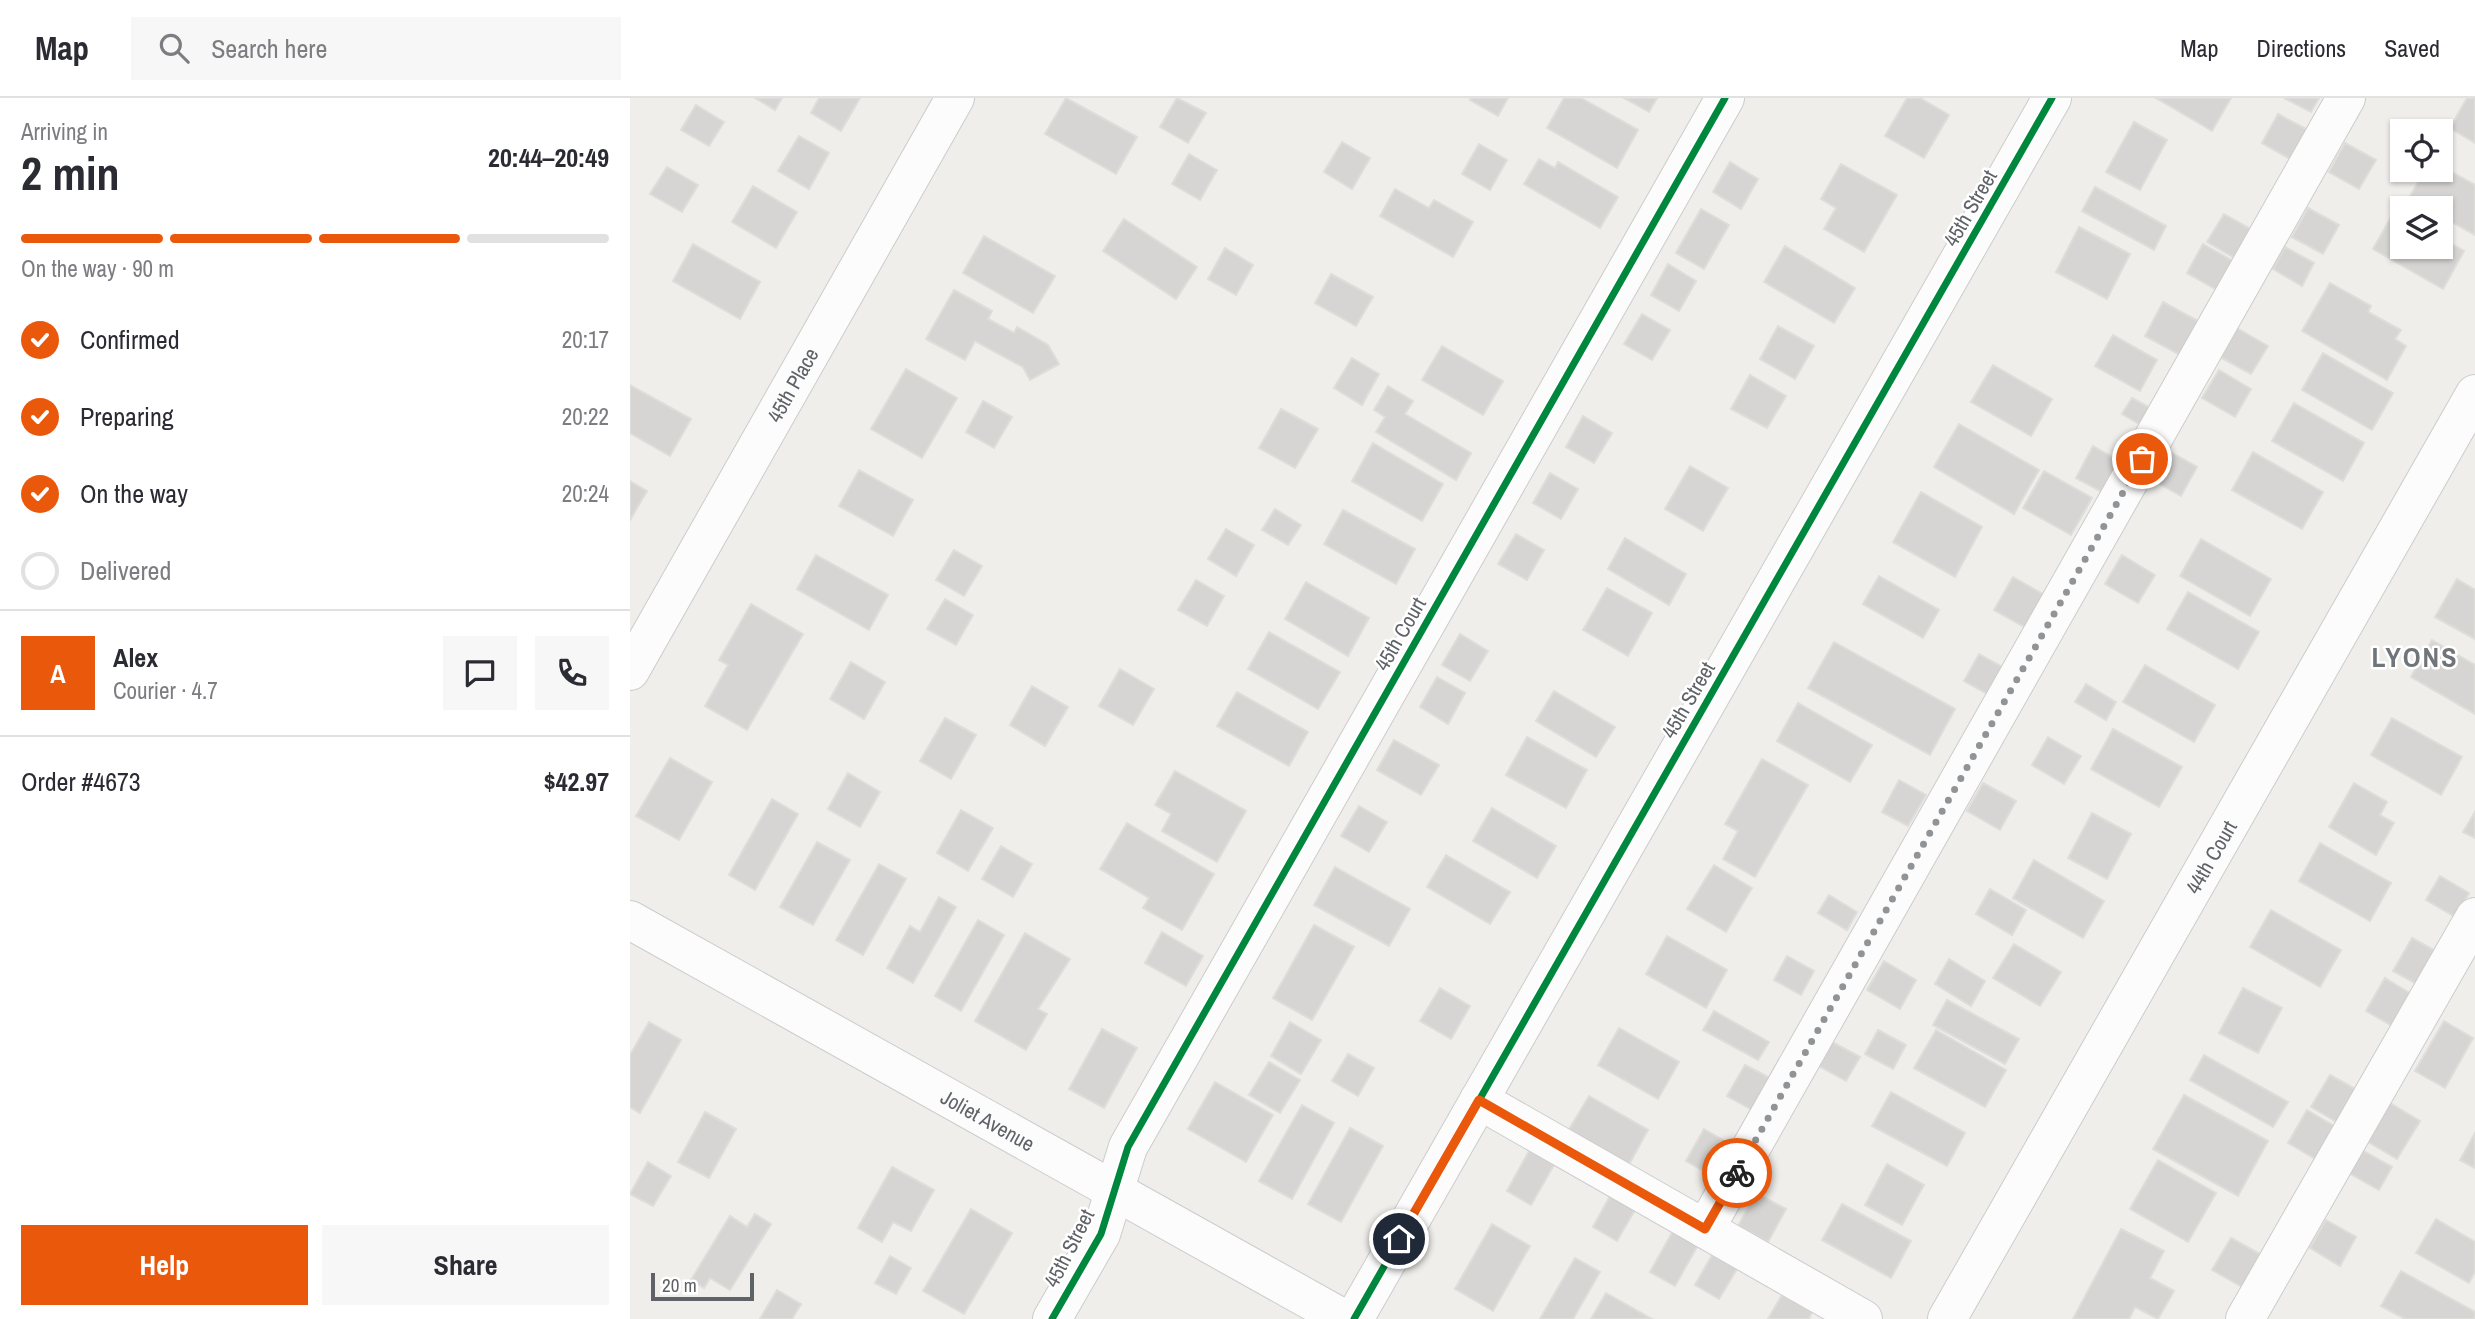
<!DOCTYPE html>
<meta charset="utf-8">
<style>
:root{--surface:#fff;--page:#f7f7f7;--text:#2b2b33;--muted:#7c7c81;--line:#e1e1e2;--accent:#ea580c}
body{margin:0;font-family:"Archivo Narrow",sans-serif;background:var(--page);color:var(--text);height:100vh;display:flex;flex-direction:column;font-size:26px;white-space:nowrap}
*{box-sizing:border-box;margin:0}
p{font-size:23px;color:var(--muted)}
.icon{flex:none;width:38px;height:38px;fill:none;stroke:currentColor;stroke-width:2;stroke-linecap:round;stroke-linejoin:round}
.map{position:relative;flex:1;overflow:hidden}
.sheet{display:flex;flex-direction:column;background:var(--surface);width:630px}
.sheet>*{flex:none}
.buttons{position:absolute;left:1760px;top:21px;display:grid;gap:14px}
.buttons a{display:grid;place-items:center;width:63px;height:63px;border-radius:0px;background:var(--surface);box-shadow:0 2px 5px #0004;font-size:35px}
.scale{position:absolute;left:21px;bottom:18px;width:103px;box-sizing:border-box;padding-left:7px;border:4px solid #5f6368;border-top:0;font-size:19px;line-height:24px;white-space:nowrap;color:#5f6368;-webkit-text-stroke:5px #fff;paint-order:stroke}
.pin{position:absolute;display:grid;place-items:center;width:60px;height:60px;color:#fff;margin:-30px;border:4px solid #fff;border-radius:50%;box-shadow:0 2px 7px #0007}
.courier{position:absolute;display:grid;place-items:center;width:70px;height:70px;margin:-35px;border:5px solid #ea580c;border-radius:50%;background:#fff;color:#222;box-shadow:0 2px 9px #0007}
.overview em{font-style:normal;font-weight:800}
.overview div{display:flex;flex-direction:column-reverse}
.overview{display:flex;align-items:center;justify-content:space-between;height:119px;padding:0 21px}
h1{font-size:46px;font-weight:800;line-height:52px}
.bar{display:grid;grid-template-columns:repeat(4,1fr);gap:10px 7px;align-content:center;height:84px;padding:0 21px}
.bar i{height:9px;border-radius:5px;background:var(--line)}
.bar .current{background:var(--accent)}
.bar p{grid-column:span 4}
.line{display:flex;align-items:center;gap:18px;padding:0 21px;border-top:2px solid var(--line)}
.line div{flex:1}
.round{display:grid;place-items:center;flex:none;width:74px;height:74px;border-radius:0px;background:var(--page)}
ol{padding:0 21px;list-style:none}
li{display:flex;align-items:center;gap:21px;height:77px}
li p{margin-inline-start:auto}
li .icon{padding:7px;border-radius:50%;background:var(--accent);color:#fff;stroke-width:4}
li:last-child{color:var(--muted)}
li i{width:38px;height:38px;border:4px solid var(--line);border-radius:50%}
.button{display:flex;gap:14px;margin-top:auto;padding:14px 21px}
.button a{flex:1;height:80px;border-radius:0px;background:var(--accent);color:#fff;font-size:28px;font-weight:800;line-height:80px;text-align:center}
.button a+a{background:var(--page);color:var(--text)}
header{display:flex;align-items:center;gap:42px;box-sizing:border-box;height:98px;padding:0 35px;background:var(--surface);border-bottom:2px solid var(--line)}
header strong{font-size:33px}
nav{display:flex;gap:38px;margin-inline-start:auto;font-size:24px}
.search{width:490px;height:63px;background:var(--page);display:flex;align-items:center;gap:18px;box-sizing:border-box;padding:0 24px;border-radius:0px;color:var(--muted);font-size:26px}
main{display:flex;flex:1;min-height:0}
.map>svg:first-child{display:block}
</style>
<header>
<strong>Map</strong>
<div class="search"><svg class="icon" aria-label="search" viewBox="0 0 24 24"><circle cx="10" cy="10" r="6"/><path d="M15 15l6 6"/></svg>Search here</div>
<nav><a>Map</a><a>Directions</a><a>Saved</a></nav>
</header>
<main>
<section class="sheet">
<div class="overview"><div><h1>2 min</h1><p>Arriving in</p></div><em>20:44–20:49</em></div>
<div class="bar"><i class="current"></i><i class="current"></i><i class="current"></i><i></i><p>On the way · 90 m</p></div>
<ol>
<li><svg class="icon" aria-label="check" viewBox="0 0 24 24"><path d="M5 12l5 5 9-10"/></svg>Confirmed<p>20:17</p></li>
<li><svg class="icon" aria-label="check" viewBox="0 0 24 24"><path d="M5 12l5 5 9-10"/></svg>Preparing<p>20:22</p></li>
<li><svg class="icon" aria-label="check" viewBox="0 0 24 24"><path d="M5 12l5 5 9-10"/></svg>On the way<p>20:24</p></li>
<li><i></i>Delivered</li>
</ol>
<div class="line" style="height:126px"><b class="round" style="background:var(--accent);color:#fff">A</b><div><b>Alex</b><p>Courier · 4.7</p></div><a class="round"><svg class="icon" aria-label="chat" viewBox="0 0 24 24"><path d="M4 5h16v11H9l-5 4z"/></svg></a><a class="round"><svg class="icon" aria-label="phone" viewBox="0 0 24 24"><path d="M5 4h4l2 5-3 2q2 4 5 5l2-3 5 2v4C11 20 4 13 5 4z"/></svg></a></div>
<div class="line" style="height:91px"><div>Order #4673</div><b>$42.97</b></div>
<div class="button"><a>Help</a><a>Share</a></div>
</section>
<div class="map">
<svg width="1845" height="1221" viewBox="0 0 1845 1221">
<rect width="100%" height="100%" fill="#efeeea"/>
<path fill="#d6d5d3" stroke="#deddd9" stroke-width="2" d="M125 0H152L145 12Z
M189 0H230L211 33 181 15Z
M436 0 507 39 486 76 415 36Z
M547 0 576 15 558 45 530 29Z
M841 0H878L868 18 840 2Z
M934 0H951L1008 32 987 70 917 30Z
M994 0H1027L1019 14Z
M1277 0H1290L1319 17 1294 60 1255 38Z
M1526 0H1601L1582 33Z
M1654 0H1689L1681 14Z
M1837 0H1845V45L1820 30Z
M66 7 94 24 79 48 51 32Z
M1648 16 1678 32 1662 62 1632 45Z
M1504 24 1537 42 1510 92 1476 74Z
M169 38 199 55 179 91 148 73Z
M712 44 740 60 722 91 694 74Z
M1715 45 1746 62 1729 91 1699 74Z
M849 46 877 62 860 92 832 76Z
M559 56 587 72 570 102 542 86Z
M909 61 925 70 928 64 988 99 970 130 894 86Z
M1100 64 1128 81 1111 111 1083 94Z
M1211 66 1267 97 1234 154 1194 131 1206 110 1191 101Z
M1811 68 1845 87V137L1811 118V110H1798L1779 100 1795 72H1811Z
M37 69 68 87 52 114 20 96Z
M123 88 167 114 146 150 102 124Z
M1465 89 1536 128 1524 152 1452 113Z
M765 91 799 110 804 102 843 124 823 159 750 118Z
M1678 110 1709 127 1693 156 1662 139Z
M1071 111 1099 127 1074 171 1046 155Z
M1764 114 1773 119V149H1811V140L1834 153 1813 191 1743 151Z
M1594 116 1624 133 1608 162 1577 144Z
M494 121 567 169 546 201 473 153Z
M1449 129 1500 156 1477 201 1426 174Z
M354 138 425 178 403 215 333 175Z
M63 146 130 184 110 221 43 183Z
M1573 146 1603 163 1587 192 1557 175Z
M1155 148 1225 190 1204 225 1134 184Z
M1655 149 1684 165 1672 188 1643 171Z
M595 150 623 167 606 197 578 181Z
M1038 166 1066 183 1049 213 1021 197Z
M701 176 743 199 726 228 685 205Z
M1700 185 1741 208 1738 214 1771 232 1765 241 1776 248 1757 282 1672 233Z
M324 192 362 213 358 221 384 235 387 229 418 247 429 266 400 282 393 269 345 243 335 262 296 241Z
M1533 204 1568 223 1550 257 1515 238Z
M1012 216 1040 232 1022 262 994 246Z
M1148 228 1184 248 1165 281 1130 261Z
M1605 229 1638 248 1621 276 1588 258Z
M1483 237 1527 262 1510 293 1465 268Z
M812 248 873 283 853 317 792 282Z
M1693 255 1763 295 1742 332 1672 292Z
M722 260 749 276 732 307 704 290Z
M1363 267 1422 301 1401 338 1341 304Z
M276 271 327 300 292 360 241 331Z
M1589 272 1621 291 1605 319 1572 300Z
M1120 277 1156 298 1137 330 1101 311Z
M0 287 61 321 40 358 0 335Z
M758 288 783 303 775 316 841 355 826 382 746 334 755 319 744 312Z
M1502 300 1524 312 1514 329 1492 316Z
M353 303 382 319 364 350 336 334Z
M1664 305 1734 345 1713 383 1642 343Z
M651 311 688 331 665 370 629 350Z
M953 318 982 335 964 365 936 349Z
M1329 326 1409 372 1384 416 1304 369Z
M743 345 813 386 792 423 722 383Z
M1463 348 1489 363 1472 394 1446 380Z
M1537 352 1567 369 1551 398 1521 381Z
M1623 354 1693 394 1672 431 1602 392Z
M1060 368 1098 390 1073 433 1035 411Z
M229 372 283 402 263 438 209 408Z
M1414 373 1462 400 1441 437 1393 410Z
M920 375 948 391 931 421 903 405Z
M0 383 17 393 0 422Z
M1291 394 1352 429 1325 479 1263 444Z
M645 411 671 427 658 447 632 432Z
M713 412 785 451 766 486 694 446Z
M596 431 624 447 606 478 578 461Z
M886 436 914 452 897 482 868 466Z
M995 440 1056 476 1039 507 978 471Z
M1571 441 1641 481 1620 518 1550 478Z
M324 452 352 468 334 498 306 482Z
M186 457 258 497 239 532 167 491Z
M1492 457 1525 477 1508 505 1475 486Z
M1249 478 1309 512 1293 540 1233 506Z
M1383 479 1416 498 1398 531 1364 512Z
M1827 481 1845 492V541L1805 519Z
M566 482 594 498 577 528 548 512Z
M676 484 739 520 718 558 655 521Z
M977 490 1022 515 998 558 953 532Z
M1558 494 1629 534 1608 571 1537 531Z
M315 501 343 517 326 547 297 531Z
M121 506 173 536 117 632 75 608 98 567 89 562Z
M639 534 710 574 688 611 618 571Z
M830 536 858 553 840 583 812 567Z
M1802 542 1845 567V616L1781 579Z
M1204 544 1325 611 1300 657 1178 590Z
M1349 556 1376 571 1361 598 1334 583Z
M221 564 255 584 234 621 200 601Z
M1515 567 1585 607 1564 644 1493 604Z
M490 571 524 591 503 627 469 608Z
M807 579 835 595 818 626 790 609Z
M1456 586 1486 604 1476 622 1445 604Z
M402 588 438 609 415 648 380 627Z
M924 593 985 629 966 659 906 623Z
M607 594 678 634 659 668 587 628Z
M1168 605 1242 647 1220 684 1147 643Z
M315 620 346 637 321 681 290 663Z
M1762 620 1832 659 1811 697 1741 657Z
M1483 631 1552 669 1529 709 1461 671Z
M897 639 957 672 936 710 876 677Z
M1418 639 1451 658 1434 686 1402 667Z
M764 642 809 667 791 697 747 672Z
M40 660 82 684 49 742 6 718Z
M1132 661 1178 687 1125 779 1093 761 1108 733 1095 726Z
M545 673 616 713 587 764 532 733 541 716 525 707Z
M218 675 250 694 230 729 198 711Z
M1269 682 1296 697 1278 728 1252 714Z
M1353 685 1386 703 1370 732 1337 713Z
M1724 685 1757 704 1750 717 1764 725 1746 757 1699 729Z
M142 701 168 716 125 792 99 777Z
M729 708 757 724 739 754 711 738Z
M862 710 926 748 907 780 843 743Z
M331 712 363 730 338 773 307 755Z
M1845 714V740L1833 734Z
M1462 715 1501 736 1477 781 1438 760Z
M497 725 584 776 552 832 513 810 519 800 470 771Z
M187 744 220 762 183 827 150 809Z
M1690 745 1761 785 1740 823 1669 783Z
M371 748 402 766 383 799 352 781Z
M816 757 880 794 860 826 797 789Z
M1404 762 1474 803 1453 840 1383 800Z
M249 766 276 781 233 857 206 842Z
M1084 767 1122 790 1096 834 1057 811Z
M705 769 780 811 759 848 684 807Z
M1810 778 1839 795 1825 819 1796 802Z
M1360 791 1396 812 1382 837 1346 816Z
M1199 797 1227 814 1217 832 1188 815Z
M309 799 326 809 283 885 257 870 280 828 290 834Z
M1641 812 1711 852 1690 889 1620 849Z
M348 822 374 837 331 913 305 898Z
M684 827 724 849 682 922 643 900Z
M532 834 573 858 556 888 515 865Z
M395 835 440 861 408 911 417 916 396 952 345 923Z
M1037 838 1097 872 1076 910 1016 876Z
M1782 840 1811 856 1792 889 1763 873Z
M1384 846 1431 874 1410 908 1363 880Z
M1157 858 1184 873 1171 897 1144 882Z
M1319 861 1355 883 1341 908 1305 886Z
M1254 863 1286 882 1270 911 1237 892Z
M1755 880 1783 897 1764 929 1736 913Z
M810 890 840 908 821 941 790 923Z
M1613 890 1652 910 1628 955 1589 935Z
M1317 902 1389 941 1375 966 1303 927Z
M1084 913 1139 944 1128 962 1073 932Z
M1814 923 1843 940 1815 990 1785 973Z
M19 924 51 942 10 1015 0 1009V957Z
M660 924 691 942 671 976 641 958Z
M989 930 1049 964 1028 1001 968 967Z
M472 931 507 950 474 1010 439 991Z
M1248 932 1276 947 1263 971 1235 956Z
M1306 932 1376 972 1355 1009 1284 970Z
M1202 944 1230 959 1216 983 1189 968Z
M718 956 744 970 728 998 702 983Z
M1574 957 1658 1004 1643 1029 1560 982Z
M639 964 670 982 650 1015 619 997Z
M1115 967 1142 981 1124 1013 1097 998Z
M1700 977 1729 993 1710 1026 1681 1009Z
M585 984 643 1017 616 1064 558 1031Z
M1261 994 1335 1035 1317 1068 1242 1028Z
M1554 997 1638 1043 1608 1098 1523 1051Z
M959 998 1018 1032 997 1070 937 1035Z
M1760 1005 1790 1023 1767 1061 1738 1044Z
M672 1007 704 1025 662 1101 629 1083Z
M1677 1012 1706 1029 1687 1062 1658 1045Z
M75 1014 106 1031 79 1080 48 1064Z
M720 1030 753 1048 711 1124 678 1106Z
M1074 1031 1100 1046 1082 1078 1056 1063Z
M1845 1035V1070L1830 1062Z
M1732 1052 1762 1069 1749 1092 1719 1075Z
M899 1053 924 1067 901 1107 877 1093Z
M1528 1062 1586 1095 1558 1144 1500 1111Z
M18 1064 41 1078 23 1108 0 1096Z
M1257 1066 1294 1087 1272 1127 1235 1107Z
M262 1069 304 1092 281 1133 263 1124 252 1144 228 1130Z
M1126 1095 1156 1111 1138 1144 1108 1128Z
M980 1098 1005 1112 987 1143 963 1129Z
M1212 1106 1281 1143 1261 1180 1192 1142Z
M341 1111 382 1135 334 1216 293 1193Z
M125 1116 141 1126 100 1192 80 1180 74 1190 61 1182 100 1118 117 1129Z
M1806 1121 1845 1144V1174L1839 1185 1786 1155Z
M1696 1122 1726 1139 1710 1168 1680 1150Z
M862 1126 900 1148 863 1213 825 1191Z
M1491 1131 1534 1153 1520 1180 1544 1193 1528 1221 1505 1209 1499 1221H1443Z
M1043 1133 1068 1147 1045 1188 1020 1174Z
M1601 1140 1630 1156 1612 1189 1582 1172Z
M1082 1157 1107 1171 1089 1201 1065 1187Z
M260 1158 281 1170 266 1196 245 1185Z
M945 1160 970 1174 943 1221H910Z
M1771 1173 1845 1214 1844 1221H1775L1751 1208Z
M147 1192 171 1206 162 1221H130Z
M976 1195 1022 1221H961Z
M1152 1197 1182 1214 1179 1221H1138Z"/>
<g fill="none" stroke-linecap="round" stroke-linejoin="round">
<defs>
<g id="minor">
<path id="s1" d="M0 573 325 0"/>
<path id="s2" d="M0 822 714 1221"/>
<path d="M849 1002 1233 1221"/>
<path d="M1075 1131 1716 0"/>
<path d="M422 1221 471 1136 498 1049 1095 0"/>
<path d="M724 1221 1422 0"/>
<path id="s3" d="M1317 1221 1845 296"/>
<path d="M1615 1221 1845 819"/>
</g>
</defs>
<use href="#minor" stroke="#cbcccc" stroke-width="40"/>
<use href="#minor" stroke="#fdfcfc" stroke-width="38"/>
<defs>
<path id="cycleway" d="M422 1221 471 1136 498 1049 1095 0
M724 1221 1422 0"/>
</defs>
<use href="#cycleway" stroke="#fff" stroke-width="11"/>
<use href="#cycleway" stroke="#00873e" stroke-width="7"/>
</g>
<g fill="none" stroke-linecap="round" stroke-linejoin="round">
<path stroke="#919496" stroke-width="7" stroke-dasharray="0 12.6" d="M1107 1075 1512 361"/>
<path stroke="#ea580c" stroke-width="9" d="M769 1141 849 1002 1075 1131 1107 1075"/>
</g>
<g text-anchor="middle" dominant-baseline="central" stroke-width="5" stroke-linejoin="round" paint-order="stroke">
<g font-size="21" fill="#5f6368" stroke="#fff">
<text transform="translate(1340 110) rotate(-60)">45th Street</text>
<text stroke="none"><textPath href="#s1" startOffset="329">45th Place</textPath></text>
<text transform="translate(770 536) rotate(-60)">45th Court</text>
<text transform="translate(1058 602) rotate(-60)">45th Street</text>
<text stroke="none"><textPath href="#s3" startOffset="532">44th Court</textPath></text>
<text stroke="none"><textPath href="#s2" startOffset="410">Joliet Avenue</textPath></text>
<text transform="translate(439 1150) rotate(-63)">45th Street</text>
</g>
<g font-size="28" font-weight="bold" letter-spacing="2" fill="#70757a" stroke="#fff">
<text x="1785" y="559">LYONS</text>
</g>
</g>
</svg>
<div class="buttons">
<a><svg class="icon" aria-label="locate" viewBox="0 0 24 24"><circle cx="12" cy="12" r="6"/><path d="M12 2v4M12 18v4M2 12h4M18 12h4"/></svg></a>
<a><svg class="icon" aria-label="layers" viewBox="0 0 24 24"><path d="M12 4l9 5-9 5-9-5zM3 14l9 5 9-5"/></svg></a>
</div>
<div class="scale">20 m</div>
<div class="pin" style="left:1512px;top:361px;background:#ea580c"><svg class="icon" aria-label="bag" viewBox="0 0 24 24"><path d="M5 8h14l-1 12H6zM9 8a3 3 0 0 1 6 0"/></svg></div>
<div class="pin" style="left:769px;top:1141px;background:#1f2937"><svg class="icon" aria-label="home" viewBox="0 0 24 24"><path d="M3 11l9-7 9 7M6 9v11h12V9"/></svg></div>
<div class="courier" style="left:1107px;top:1075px"><svg class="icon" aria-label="bike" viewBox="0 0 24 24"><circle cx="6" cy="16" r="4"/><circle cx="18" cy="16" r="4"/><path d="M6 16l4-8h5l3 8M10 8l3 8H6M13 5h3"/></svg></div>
</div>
</main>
